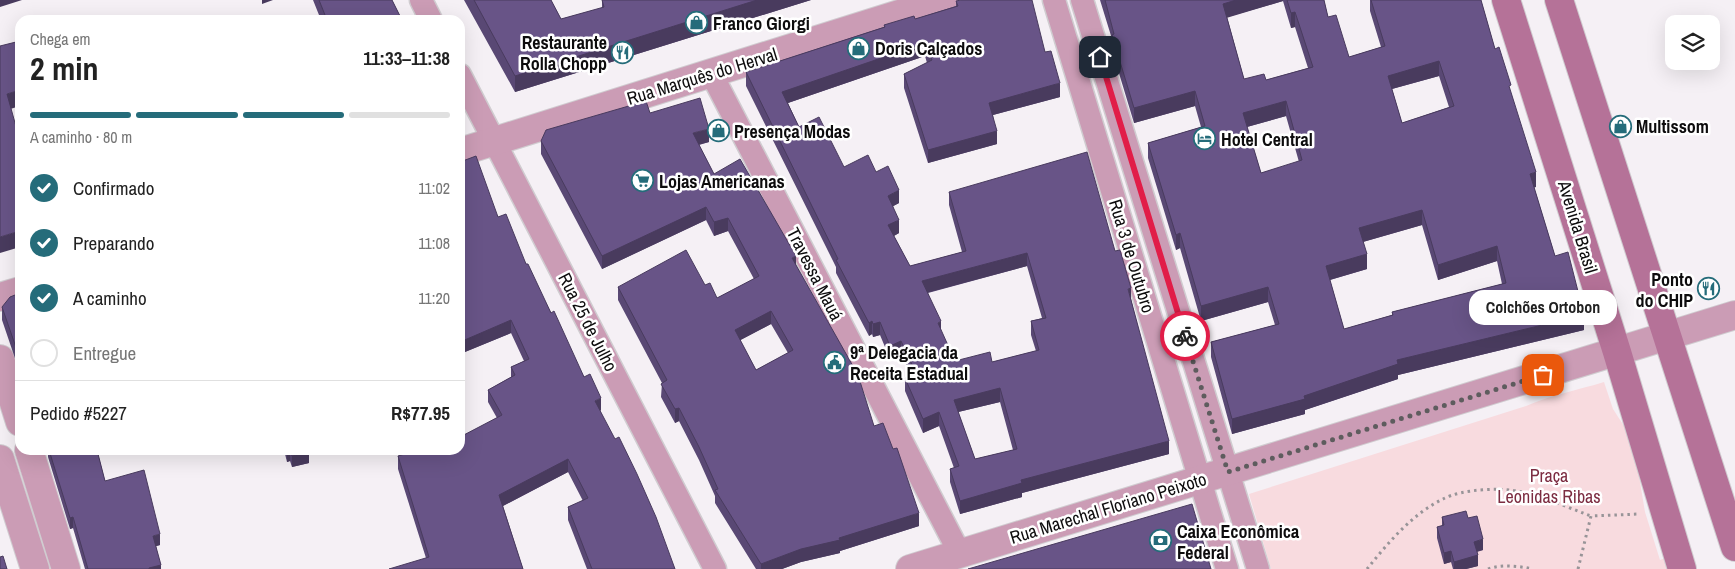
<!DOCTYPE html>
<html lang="pt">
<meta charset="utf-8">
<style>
:root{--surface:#fff;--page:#f6f6f6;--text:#222;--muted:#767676;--line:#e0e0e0;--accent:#256c7a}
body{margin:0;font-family:"Archivo Narrow",sans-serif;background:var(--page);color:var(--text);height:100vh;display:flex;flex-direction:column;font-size:19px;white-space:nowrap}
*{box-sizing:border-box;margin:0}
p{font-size:16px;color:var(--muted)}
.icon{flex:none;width:28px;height:28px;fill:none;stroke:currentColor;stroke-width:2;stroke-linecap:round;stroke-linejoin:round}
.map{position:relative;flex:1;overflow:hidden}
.sheet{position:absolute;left:15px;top:15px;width:450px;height:440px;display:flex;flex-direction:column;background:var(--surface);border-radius:15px;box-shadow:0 5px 20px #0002}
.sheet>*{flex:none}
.buttons{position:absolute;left:1665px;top:15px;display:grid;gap:10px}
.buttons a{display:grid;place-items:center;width:55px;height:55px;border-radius:10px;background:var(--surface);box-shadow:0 5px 20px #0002;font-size:25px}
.pin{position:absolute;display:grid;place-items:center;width:42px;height:42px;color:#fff;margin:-21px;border-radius:10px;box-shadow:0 2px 8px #0006}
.courier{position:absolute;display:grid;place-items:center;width:50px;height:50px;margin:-25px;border:4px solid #e11d48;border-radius:50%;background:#fff;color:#222;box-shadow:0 1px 6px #0007}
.bubble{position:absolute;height:35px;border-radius:15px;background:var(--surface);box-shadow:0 5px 20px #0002;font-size:16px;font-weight:700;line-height:35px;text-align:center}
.headline em{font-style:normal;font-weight:700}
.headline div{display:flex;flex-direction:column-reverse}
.headline{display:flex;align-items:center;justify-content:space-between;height:85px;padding:0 15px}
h1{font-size:32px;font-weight:700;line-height:38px}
.bar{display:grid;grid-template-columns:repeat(4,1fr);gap:8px 5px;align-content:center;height:60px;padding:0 15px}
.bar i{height:6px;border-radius:4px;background:var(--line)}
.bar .selected{background:var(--accent)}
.bar p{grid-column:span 4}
.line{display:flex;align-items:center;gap:12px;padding:0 15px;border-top:1px solid var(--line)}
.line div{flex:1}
ol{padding:0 15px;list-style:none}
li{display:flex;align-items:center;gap:15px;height:55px}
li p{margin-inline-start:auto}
li .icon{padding:5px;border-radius:50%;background:var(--accent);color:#fff;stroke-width:4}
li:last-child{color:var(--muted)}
li i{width:28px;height:28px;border:2px solid var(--line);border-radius:50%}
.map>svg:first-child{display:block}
</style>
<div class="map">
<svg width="1735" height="569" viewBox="0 0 1735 569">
<rect width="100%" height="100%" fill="#f5f0f5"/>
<path fill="#f8dbdf" d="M1604 382 1613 409 1633 440 1645 512 1660 560 1671 556 1673 569H1271L1249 494 1526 406C1551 395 1578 390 1604 382Z"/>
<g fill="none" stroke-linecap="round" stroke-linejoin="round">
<defs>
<path id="minor" d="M421 0 431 20
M1054 0 1227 569
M1082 0 1258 569
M711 73 960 554
M460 75 715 569"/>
<path id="tertiary" d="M460 152 944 0
M0 297 20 291
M0 359 20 422
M29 450 66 569
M0 459 35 569
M910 569 1735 315"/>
<path id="secondary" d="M1506 0 1617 352 1682 569
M1559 0 1735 547"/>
</defs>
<use href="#minor" stroke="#d0ccd0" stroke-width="25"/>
<use href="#tertiary" stroke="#d0ccd0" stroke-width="30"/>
<use href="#secondary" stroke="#d0ccd0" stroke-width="30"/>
<path stroke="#989498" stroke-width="3" stroke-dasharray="2.5 4" stroke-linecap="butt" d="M1367 569C1388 543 1412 514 1443 499 1461 489 1502 487 1522 492 1545 497 1569 508 1591 516
M1488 569C1502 564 1518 566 1533 569
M1578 569 1591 516 1639 514"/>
<use href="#minor" stroke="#cb9cb5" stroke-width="22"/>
<use href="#tertiary" stroke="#cb9cb5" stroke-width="28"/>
<use href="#secondary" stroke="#b57298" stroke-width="28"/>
</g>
<path fill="#594874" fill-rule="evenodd" d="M313 0H392L402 20H321Z
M464 0H551L561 19 602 8V0H811L515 92Z
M1100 0H1324L1328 17 1349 57 1381 47 1370 11V0H1481L1495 49 1511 93 1536 187H1534L1555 256 1584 330 1398 375V379L1305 410V414L1232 434 1211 357V342L1275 325 1268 302 1201 321 1180 248 1176 250 1148 158V143L1201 127 1195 106 1134 123 1112 50V39ZM1283 1 1291 28 1295 27 1308 68 1266 80 1244 79 1227 17ZM1439 76 1449 107 1402 123 1392 89ZM1286 116 1299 162 1261 173 1247 127ZM1422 225 1438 280 1497 261 1502 284 1392 312V315L1344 329 1330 280 1367 269 1363 242Z
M956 1 1045 52 1060 97 993 115 997 144 928 163 904 88V74L927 63 925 56 788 103 799 127 844 167 876 172 899 203 893 206 899 233 894 236 910 266 962 252 949 205V192L1115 251 1131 299 1169 454 1022 493V497L960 514 950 482V469L954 468 939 426 923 433 905 391V378L911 375 901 354 890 359 880 335 873 337 872 334 869 336 836 273V267L746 86V72L884 27V25L915 19 956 6ZM1027 266 1042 318 1031 321V335L1036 351 992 362 955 361 941 332 928 293ZM1000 402 1013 450 975 459 958 412Z
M650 113 709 142 699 145 714 174 796 265 874 426 919 526 840 551V553L801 562 782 569H756L715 503V496L699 460 679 421 675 423 661 397 662 383 618 300V287L705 285 717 298 754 279 728 231 714 236 706 220 602 269 541 154V141ZM771 324 788 353 756 370 740 340Z
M460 162 498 217 526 264 601 410 600 411 675 569H587L568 520V507L583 501 568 472 503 506 523 569 426 558 398 469V456L463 436 497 418 488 402V390L511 377V367L524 361 511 333 460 354Z
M20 293V373L2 320V307Z
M48 450H97L105 481 160 545 156 546 161 569H85L73 528 70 529 48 457Z
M284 450H340L329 453 328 450 309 455V463L292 467 290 461 287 462Z
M1442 517 1468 518 1483 550 1477 552 1478 566 1466 569H1453L1451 562 1444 564 1437 538V527L1442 526Z"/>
<path fill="#493b5e" d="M0 0H22L0 7Z
M262 0H273L262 4Z
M757 0H811L515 92V76Z
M1236 0H1283V1L1223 19V4Z
M1295 12V27L1291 28V13Z
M925 43V56L782 105V92Z
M1439 61V76L1388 90V76Z
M1060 83V97L989 116V103Z
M20 90V106L7 110V94Z
M1195 91V106L1134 123V108Z
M1286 101V116L1243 128V113Z
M709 129V142L693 146V133Z
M997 131V144L928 163V150Z
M1536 172V187L1530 189V174Z
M899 190V203L888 209V196Z
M706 207V220L602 269V256Z
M1422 210V225L1359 243V228Z
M728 218V231L714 236V222Z
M899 220V233L888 239V225Z
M20 231V247L0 253V237Z
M1180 233V248L1176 250V235Z
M1497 246V261L1438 280V265Z
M1027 253V266L922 294V281Z
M1367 254V269L1326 281V266Z
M796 256V269L792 258Z
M1268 287V302L1201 321V306Z
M1131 288V301L1128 289Z
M771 311V324L735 343V330Z
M1584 315V330L1398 375V379L1305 410V414L1232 434V419L1397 360Z
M511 320V333L460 354V342Z
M872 321V334L869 336V323Z
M941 321V335L938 323Z
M880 322V335L873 337V324Z
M901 341V354L890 359V346Z
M1000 388V402L954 413V400Z
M601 398V410L595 413V401Z
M679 408V421L675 423V409Z
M939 412V426L923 433V419Z
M1169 441V454L1022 493V497L960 514V501L1021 480Z
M290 450V461L287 462V451Z
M307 450H328L309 455V463L292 467V456Z
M329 450H340L329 453Z
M568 459V472L499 508V495Z
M919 513V526L840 551V553L801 562 782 569H761V564L801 549Z
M73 517V528L70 529V518Z
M160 534V545L153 547V536Z
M1483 539V550L1474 552V542Z
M1451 551V562L1444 564V553Z
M1478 555V566L1466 569H1454V562Z
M161 565V569H149V568Z"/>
<path fill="#685487" stroke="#493b5e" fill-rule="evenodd" d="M319 0H392L402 20H327Z
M474 0H551L561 19 604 7 602 0H757L515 76Z
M961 0H1032L1045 52 1051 51 1060 83 989 103 997 131 928 150 904 74 932 60 925 43 782 92 799 127 819 117 844 167 868 155 876 172 888 166 899 190 888 196 899 220 888 225 910 266 966 251 949 192 1087 152 1115 251 1120 250 1131 288 1128 289 1169 441 1021 480 1022 483 960 501 950 469 959 466 939 412 923 419 905 378 916 373 901 341 890 346 880 322 873 324 872 321 869 323 836 260 838 259 746 72 885 27 884 25 914 16 915 19 958 6 956 1ZM1027 253 1046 318 1031 321 1039 350 992 362 990 352 955 361 938 323 941 321 922 281ZM1000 388 1017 449 975 459 954 400Z
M1105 0H1236L1223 4 1244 79 1264 74 1266 80 1313 67 1295 12 1291 13 1287 0H1324L1328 17 1336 15 1349 57 1385 46 1371 0H1481L1495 49 1499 47 1511 85 1509 86 1536 172 1530 174 1555 256 1568 252 1584 315 1397 360 1398 364 1304 396 1305 399 1232 419 1211 342 1279 324 1268 287 1201 306 1180 233 1176 235 1148 143 1205 126 1195 91 1134 108 1112 35 1114 34ZM1439 61 1454 106 1402 123 1388 76ZM1286 101 1302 160 1261 173 1243 113ZM1422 210 1438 265 1497 246 1506 283 1392 312 1393 315 1344 329 1326 266 1367 254 1359 228Z
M20 41V90L7 94 20 141V231L0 237V46Z
M700 98 709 129 693 133 714 174 740 159 796 256 792 258 858 375 874 426 883 423 893 449 897 448 919 513 839 538 840 540 801 549 761 564 715 490 718 489 699 447 679 408 675 409 661 384 667 380 618 287 686 250 705 285 710 283 717 298 759 276 728 218 714 222 706 207 602 256 541 141 546 130 646 101 650 113ZM771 311 793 350 756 370 735 330Z
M476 156 498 217 506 214 526 264H528L551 313 554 311 584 377 590 374 601 398 595 401 615 439 619 437 637 474 656 517 675 569H592L568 507 588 498 568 459 499 495 523 569H389L429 557 398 456 418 450H460V437L502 415 488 390 515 375 511 367 529 359 511 320 460 342V162Z
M20 293V359L2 307 10 297Z
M49 450H97L105 481 144 470 160 534 153 536 161 565 149 568V569H88L73 517 70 518Z
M291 450H309V452L292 456Z
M1192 504 1211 569H968Z
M1466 511 1468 518 1477 516 1483 539 1474 542 1478 555 1454 562 1451 551 1444 553 1437 527 1444 525 1442 517Z
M3 556 7 569H0V557Z"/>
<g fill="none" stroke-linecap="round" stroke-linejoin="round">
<path stroke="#5e5c5e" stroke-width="5" stroke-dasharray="0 9" d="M1185 336 1228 472 1543 375"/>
<path stroke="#e11d48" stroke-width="6" d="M1100 57 1185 336"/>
</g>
<defs>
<symbol id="shop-ring" viewBox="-11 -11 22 22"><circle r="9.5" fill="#fff" stroke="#256c7a" stroke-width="1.5"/><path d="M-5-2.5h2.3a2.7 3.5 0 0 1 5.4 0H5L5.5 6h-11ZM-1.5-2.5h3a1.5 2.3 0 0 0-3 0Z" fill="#256c7a"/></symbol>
<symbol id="restaurant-ring" viewBox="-11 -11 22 22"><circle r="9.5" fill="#fff" stroke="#256c7a" stroke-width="1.5"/><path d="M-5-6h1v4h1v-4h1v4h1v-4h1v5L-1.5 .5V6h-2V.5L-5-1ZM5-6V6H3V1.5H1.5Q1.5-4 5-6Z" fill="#256c7a"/></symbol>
<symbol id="hotel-ring" viewBox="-11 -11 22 22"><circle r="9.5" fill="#fff" stroke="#256c7a" stroke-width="1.5"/><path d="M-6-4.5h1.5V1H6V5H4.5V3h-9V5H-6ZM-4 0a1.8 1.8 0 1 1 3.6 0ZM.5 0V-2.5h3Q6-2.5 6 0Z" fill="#256c7a"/></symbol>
<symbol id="supermarket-ring" viewBox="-11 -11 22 22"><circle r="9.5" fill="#fff" stroke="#256c7a" stroke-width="1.5"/><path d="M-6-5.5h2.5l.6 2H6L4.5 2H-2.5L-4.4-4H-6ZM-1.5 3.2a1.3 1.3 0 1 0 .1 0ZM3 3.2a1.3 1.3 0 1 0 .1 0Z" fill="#256c7a"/></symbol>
<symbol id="civic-ring" viewBox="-11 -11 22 22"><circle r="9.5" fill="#fff" stroke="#256c7a" stroke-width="1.5"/><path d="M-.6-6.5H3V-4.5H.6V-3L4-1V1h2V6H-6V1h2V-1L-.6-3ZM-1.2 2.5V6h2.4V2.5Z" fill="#256c7a"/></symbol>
<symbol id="bank-ring" viewBox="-11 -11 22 22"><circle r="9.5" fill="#fff" stroke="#256c7a" stroke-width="1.5"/><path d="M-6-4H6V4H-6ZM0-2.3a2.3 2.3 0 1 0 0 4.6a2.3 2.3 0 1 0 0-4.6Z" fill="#256c7a"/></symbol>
</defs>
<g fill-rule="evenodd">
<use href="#shop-ring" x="684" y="10" width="25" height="25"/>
<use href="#shop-ring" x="846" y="36" width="25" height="25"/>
<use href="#restaurant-ring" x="610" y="40" width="25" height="25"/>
<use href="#shop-ring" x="1608" y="114" width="25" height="25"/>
<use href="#shop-ring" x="706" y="118" width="25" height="25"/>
<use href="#hotel-ring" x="1192" y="126" width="25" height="25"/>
<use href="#supermarket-ring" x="630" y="168" width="25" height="25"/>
<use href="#restaurant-ring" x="1696" y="276" width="25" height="25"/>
<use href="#civic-ring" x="822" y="350" width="25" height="25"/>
<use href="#bank-ring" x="1148" y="528" width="25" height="25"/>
</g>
<g text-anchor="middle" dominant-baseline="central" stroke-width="5" stroke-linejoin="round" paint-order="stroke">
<g font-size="18" font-weight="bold" fill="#0d0c0d" stroke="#fff" text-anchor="start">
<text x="713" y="23">Franco Giorgi</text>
<text x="607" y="42" text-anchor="end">Restaurante<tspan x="607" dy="21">Rolla Chopp</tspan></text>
<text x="875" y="48">Doris Calçados</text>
<text x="1636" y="126">Multissom</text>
<text x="734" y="131">Presença Modas</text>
<text x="1221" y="139">Hotel Central</text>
<text x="659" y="181">Lojas Americanas</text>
<text x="1693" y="279" text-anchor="end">Ponto<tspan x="1693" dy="21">do CHIP</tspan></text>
<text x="850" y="352">9ª Delegacia da<tspan x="850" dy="21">Receita Estadual</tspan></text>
<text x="1177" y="531">Caixa Econômica<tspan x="1177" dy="21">Federal</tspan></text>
</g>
<g font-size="18" fill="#0d0c0d" stroke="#fff">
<text transform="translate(702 76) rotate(-17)">Rua Marquês do Herval</text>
<text transform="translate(1578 227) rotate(73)">Avenida Brasil</text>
<text transform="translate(1132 256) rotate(73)">Rua 3 de Outubro</text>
<text transform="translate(815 274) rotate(63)">Travessa Mauá</text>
<text transform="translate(588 322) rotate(63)">Rua 25 de Julho</text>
<text transform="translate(1108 508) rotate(-17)">Rua Marechal Floriano Peixoto</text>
</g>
<g font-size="18" fill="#7c2c41" stroke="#fff">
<text x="1549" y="475">Praça<tspan x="1549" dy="21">Leonidas Ribas</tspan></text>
</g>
</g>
</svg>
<div class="buttons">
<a><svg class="icon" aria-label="layers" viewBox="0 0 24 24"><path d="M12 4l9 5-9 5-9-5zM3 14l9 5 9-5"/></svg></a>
</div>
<div class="pin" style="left:1543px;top:375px;background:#ea580c"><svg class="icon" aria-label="bag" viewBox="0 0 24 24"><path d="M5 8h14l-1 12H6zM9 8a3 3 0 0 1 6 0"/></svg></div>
<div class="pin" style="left:1100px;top:57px;background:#1f2937"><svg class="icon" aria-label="home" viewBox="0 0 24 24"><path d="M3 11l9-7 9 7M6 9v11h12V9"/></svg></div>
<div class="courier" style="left:1185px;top:336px"><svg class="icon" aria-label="bike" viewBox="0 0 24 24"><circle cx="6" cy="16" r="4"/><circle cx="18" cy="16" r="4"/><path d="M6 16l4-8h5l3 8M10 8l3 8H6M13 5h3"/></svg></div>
<div class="bubble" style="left:1469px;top:290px;width:148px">Colchões Ortobon</div>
<section class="sheet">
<div class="headline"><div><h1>2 min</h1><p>Chega em</p></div><em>11:33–11:38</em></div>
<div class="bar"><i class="selected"></i><i class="selected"></i><i class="selected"></i><i></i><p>A caminho · 80 m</p></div>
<ol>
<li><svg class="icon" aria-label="check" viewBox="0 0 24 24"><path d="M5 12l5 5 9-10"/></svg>Confirmado<p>11:02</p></li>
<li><svg class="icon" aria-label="check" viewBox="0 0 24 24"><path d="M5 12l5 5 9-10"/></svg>Preparando<p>11:08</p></li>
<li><svg class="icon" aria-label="check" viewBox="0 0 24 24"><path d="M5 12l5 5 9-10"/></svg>A caminho<p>11:20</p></li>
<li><i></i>Entregue</li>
</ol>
<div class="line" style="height:65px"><div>Pedido #5227</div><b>R$77.95</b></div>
</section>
</div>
